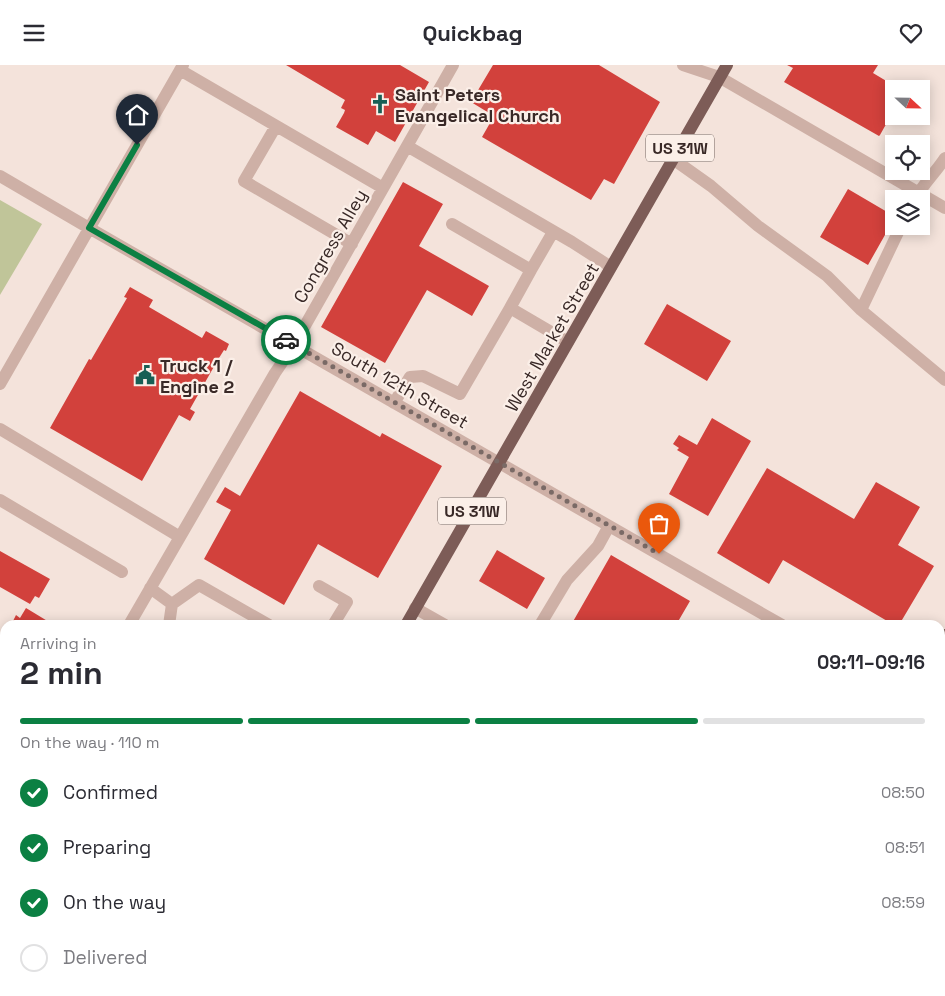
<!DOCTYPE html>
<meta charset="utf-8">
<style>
:root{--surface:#fff;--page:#f7f7f7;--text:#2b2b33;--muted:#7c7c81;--line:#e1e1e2;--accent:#0b8043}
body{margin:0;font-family:"Space Grotesk",sans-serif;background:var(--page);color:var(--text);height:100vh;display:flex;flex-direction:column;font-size:19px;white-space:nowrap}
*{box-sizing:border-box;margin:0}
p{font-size:16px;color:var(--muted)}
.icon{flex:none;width:28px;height:28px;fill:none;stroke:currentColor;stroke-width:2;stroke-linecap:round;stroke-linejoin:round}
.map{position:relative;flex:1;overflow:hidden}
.sheet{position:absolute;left:0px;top:555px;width:945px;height:376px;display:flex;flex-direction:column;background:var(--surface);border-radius:15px 15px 0 0;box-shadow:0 2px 12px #0003}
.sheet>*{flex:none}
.needle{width:32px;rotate:112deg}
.fabs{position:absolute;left:885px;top:15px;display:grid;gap:10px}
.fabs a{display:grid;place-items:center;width:45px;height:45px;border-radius:0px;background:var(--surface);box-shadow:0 2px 12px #0003;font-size:25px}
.pin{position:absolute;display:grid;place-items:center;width:42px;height:42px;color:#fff;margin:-51px -21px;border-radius:50% 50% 50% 0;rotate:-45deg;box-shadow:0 0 5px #0007}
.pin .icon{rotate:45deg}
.courier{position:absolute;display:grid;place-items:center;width:50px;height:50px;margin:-25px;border:4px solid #0b8043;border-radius:50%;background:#fff;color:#222;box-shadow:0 1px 6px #0007}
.overview em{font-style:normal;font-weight:700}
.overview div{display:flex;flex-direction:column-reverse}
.overview{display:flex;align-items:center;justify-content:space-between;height:85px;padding:0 20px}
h1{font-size:32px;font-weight:700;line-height:38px}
.bar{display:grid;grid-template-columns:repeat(4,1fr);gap:8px 5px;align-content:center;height:60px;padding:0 20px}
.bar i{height:6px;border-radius:4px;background:var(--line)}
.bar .on{background:var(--accent)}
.bar p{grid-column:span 4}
ol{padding:0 20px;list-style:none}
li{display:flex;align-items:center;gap:15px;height:55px}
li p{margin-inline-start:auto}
li .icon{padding:5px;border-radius:50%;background:var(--accent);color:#fff;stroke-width:4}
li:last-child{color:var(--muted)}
li i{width:28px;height:28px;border:2px solid var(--line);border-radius:50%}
header{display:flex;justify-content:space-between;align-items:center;height:65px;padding:0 20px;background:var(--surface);font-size:22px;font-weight:700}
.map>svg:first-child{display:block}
</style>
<header><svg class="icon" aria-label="menu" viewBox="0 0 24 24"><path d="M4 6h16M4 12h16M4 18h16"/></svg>Quickbag<svg class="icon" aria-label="heart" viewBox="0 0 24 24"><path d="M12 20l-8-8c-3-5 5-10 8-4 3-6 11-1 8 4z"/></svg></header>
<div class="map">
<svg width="945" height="931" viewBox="0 0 945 931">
<rect width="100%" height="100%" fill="#f4e3db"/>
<path fill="#c0c599" d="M0 135 42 159 0 230Z"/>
<path fill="#d2413c" d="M286 0H400L429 17 395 77 376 66 368 80 336 62 344 48 345 45 341 43 345 35Z
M493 0H599L660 37 614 119 604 114 591 135 482 72 494 51 471 37Z
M787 0H878L873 8 893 20 887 30 892 32 894 40V45L880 70 879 71 784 17 793 3Z
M403 117 443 139 419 181 489 221 472 251 427 225 385 298 321 262Z
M848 124 894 151V154L868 200 820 172Z
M130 222 153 235 149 242 202 273 206 266 229 279 226 286 224 285 219 293 221 295 219 299 216 298 190 344 195 347 190 356 179 350 142 416 50 363 89 294 91 295 127 233 124 232Z
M667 239 731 276 707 316 644 279Z
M300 326 380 372 382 368 442 401 378 513 318 479 284 540 204 494 231 445 216 437 225 422 240 431Z
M712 353 751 376 708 451 669 429 689 392 677 385 679 383 673 379 679 370 697 380Z
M767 403 854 454 876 417 920 442 898 480 934 501 899 560H894L783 495 769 519 717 488Z
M497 485 545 513 527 544 479 516Z
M0 486 50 514 39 533 35 531 30 539 0 522Z
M611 490 690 536 676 560H571Z
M26 543 54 560H11L16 550 20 553Z
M0 845 5 847V926H54L57 928 55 931H0Z
M77 926H135L132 931H74Z
M785 926H902L899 931H783Z"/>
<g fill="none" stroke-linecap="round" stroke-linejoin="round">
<path stroke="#ceb0a6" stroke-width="12" d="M683 0 719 12 945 143
M180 5 383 123
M276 61 244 116 352 179
M407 81 572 177 611 202
M673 94 711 121 758 161 827 211 861 245 945 315
M0 111 89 163 782 560
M915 134C923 119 936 107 945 93
M452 159 531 205 510 243
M531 205 553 167
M861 245 901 161
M0 319 183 0
M394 338 410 312 423 311 460 329 510 243 568 277
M0 364 180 472
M0 435 122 507
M319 521 347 537 333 560
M150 523 172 539 199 520 269 560
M415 543 445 560
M129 560 275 308 294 280 453 0
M169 560 172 539
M540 560 567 515 598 481 609 461
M0 621 5 624
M940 648 945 651
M0 682 5 685
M0 788 5 779
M531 926 539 931"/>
<path stroke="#7d5c57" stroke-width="12" d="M406 560 727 0
M940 578 945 570
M195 931 197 926
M735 931 738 926"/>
</g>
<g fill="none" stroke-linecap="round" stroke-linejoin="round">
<path stroke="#7a6a66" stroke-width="5" stroke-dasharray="0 9" d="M286 275 659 489"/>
<path stroke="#0b8043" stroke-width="6" d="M137 80 89 163 286 275"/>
</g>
<defs>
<symbol id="church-bare" viewBox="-9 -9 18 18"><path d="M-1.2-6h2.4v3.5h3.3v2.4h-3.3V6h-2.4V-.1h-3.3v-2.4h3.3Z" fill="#185f55" stroke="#fbefe8" stroke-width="2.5" paint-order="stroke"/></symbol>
<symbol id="civic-bare" viewBox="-9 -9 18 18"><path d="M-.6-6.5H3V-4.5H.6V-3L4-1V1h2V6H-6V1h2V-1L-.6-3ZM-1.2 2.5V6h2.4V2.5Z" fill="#185f55" stroke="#fbefe8" stroke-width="2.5" paint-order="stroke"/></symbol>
</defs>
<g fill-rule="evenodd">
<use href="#church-bare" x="366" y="25" width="28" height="28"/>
<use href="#civic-bare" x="131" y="296" width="28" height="28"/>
</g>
<g text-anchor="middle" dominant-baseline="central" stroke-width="4.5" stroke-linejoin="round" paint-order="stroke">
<g fill="#fbefe8" stroke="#736461" stroke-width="1">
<rect x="646" y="69.5" width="68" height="27" rx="4"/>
<rect x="438" y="432.5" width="68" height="27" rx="4"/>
</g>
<g font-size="16" font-weight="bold" fill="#392927">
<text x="680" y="83">US 31W</text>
<text x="472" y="446">US 31W</text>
</g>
<g font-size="18" font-weight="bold" fill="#392927" stroke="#fbefe8" text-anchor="start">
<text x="395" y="29">Saint Peters<tspan x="395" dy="21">Evangelical Church</tspan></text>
<text x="160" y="300">Truck 1 /<tspan x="160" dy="21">Engine 2</tspan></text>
</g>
<g font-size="18" fill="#392927" stroke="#fbefe8">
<text transform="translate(330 181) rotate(-60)">Congress Alley</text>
<text transform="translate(552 272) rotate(-60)">West Market Street</text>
<text transform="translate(400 320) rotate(30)">South 12th Street</text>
</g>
</g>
</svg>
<div class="fabs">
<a><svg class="needle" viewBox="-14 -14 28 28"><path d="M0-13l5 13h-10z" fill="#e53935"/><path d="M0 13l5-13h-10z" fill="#7c7c81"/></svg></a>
<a><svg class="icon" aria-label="locate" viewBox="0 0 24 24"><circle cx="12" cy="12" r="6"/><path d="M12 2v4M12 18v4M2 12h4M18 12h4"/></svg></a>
<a><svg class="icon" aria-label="layers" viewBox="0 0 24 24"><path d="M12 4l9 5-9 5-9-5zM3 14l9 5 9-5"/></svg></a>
</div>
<div class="pin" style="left:659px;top:489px;background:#ea580c"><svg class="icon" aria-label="bag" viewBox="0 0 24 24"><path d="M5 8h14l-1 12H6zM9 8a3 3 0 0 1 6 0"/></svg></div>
<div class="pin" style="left:137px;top:80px;background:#1f2937"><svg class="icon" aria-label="home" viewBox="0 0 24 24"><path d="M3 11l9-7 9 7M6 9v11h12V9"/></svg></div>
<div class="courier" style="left:286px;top:275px"><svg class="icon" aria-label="car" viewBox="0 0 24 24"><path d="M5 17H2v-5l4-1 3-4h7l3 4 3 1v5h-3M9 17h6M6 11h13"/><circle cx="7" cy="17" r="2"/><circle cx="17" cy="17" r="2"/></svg></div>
<section class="sheet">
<div class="overview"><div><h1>2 min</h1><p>Arriving in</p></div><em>09:11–09:16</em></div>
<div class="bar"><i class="on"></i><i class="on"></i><i class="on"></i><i></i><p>On the way · 110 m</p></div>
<ol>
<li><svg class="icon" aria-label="check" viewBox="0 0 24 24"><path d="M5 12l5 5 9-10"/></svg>Confirmed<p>08:50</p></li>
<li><svg class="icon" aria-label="check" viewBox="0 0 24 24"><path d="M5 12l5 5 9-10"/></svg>Preparing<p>08:51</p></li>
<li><svg class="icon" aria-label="check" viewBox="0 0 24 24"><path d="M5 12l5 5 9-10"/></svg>On the way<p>08:59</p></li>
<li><i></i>Delivered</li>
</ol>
</section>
</div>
